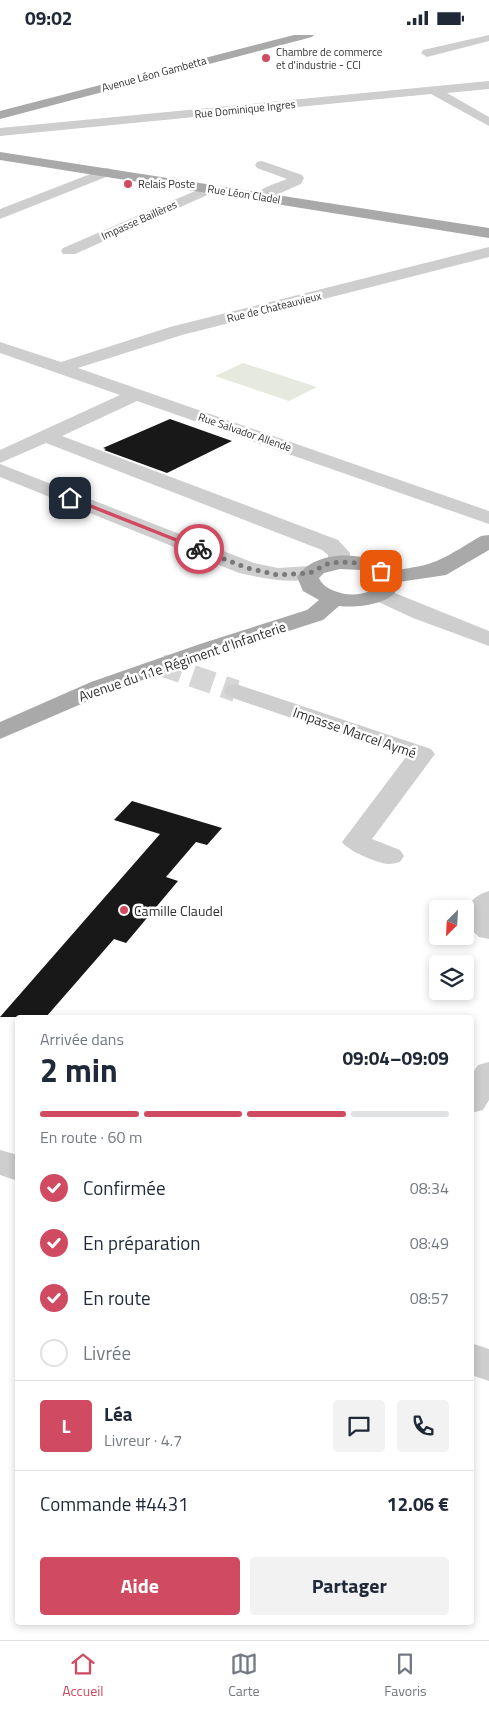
<!DOCTYPE html>
<html lang="fr">
<meta charset="utf-8">
<style>
:root{--surface:#fff;--page:#f2f2f3;--text:#1f2937;--muted:#747a83;--line:#e0e1e3;--accent:#d04b62}
body{margin:0;font-family:"Titillium Web",sans-serif;background:var(--page);color:var(--text);height:100vh;display:flex;flex-direction:column;font-size:19px;white-space:nowrap}
*{box-sizing:border-box;margin:0}
p{font-size:16px;color:var(--muted)}
.icon{flex:none;width:28px;height:28px;fill:none;stroke:currentColor;stroke-width:2;stroke-linecap:round;stroke-linejoin:round}
.map{position:relative;flex:1;overflow:hidden}
.panel{position:absolute;left:15px;top:980px;width:459px;height:610px;display:flex;flex-direction:column;background:var(--surface);border-radius:5px;box-shadow:0 2px 8px #0003}
.panel>*{flex:none}
.needle{width:32px;rotate:204deg}
.buttons{position:absolute;left:429px;top:865px;display:grid;gap:10px}
.buttons a{display:grid;place-items:center;width:45px;height:45px;border-radius:5px;background:var(--surface);box-shadow:0 2px 8px #0003;font-size:25px}
.pin{position:absolute;display:grid;place-items:center;width:42px;height:42px;color:#fff;margin:-21px;border-radius:10px;box-shadow:0 2px 8px #0006}
.courier{position:absolute;display:grid;place-items:center;width:50px;height:50px;margin:-25px;border:4px solid #d04b62;border-radius:50%;background:#fff;color:#222;box-shadow:0 1px 6px #0007}
.headline em{font-style:normal;font-weight:700}
.headline div{display:flex;flex-direction:column-reverse}
.headline{display:flex;align-items:center;justify-content:space-between;height:85px;padding:0 25px}
h1{font-size:32px;font-weight:700;line-height:38px}
.bar{display:grid;grid-template-columns:repeat(4,1fr);gap:8px 5px;align-content:center;height:60px;padding:0 25px}
.bar i{height:6px;border-radius:4px;background:var(--line)}
.bar .selected{background:var(--accent)}
.bar p{grid-column:span 4}
.line{display:flex;align-items:center;gap:12px;padding:0 25px;border-top:1px solid var(--line)}
.line div{flex:1}
.round{display:grid;place-items:center;flex:none;width:52px;height:52px;border-radius:5px;background:var(--page)}
ol{padding:0 25px;list-style:none}
li{display:flex;align-items:center;gap:15px;height:55px}
li p{margin-inline-start:auto}
li .icon{padding:5px;border-radius:50%;background:var(--accent);color:#fff;stroke-width:4}
li:last-child{color:var(--muted)}
li i{width:28px;height:28px;border:2px solid var(--line);border-radius:50%}
.cta{display:flex;gap:10px;margin-top:auto;padding:10px 25px}
.cta a{flex:1;height:58px;border-radius:5px;background:var(--accent);color:#fff;font-size:20px;font-weight:700;line-height:58px;text-align:center}
.cta a+a{background:var(--page);color:var(--text)}
.status{display:flex;justify-content:space-between;align-items:center;height:35px;padding:0 25px;background:var(--surface);direction:ltr}
.status svg{height:14px;fill:currentColor}
.tabs{display:flex;justify-content:space-around;align-items:center;height:70px;border-top:1px solid var(--line);background:var(--surface);font-size:14px;color:var(--muted)}
.tabs a{display:grid;justify-items:center;gap:2px}
.tabs .selected{color:var(--accent)}
.map>svg:first-child{display:block}
</style>
<div class="status"><b>09:02</b><svg viewBox="0 0 49 12"><path d="M0 12V9h3v3zM5 12V6h3v6zM10 12V3h3v9zM15 12V0h3v12zM26 1h20v11H26zM47 4h2v5h-2z"/></svg></div>
<div class="map">
<svg width="489" height="1605" viewBox="0 0 489 1605">
<rect width="100%" height="100%" fill="#fff"/>
<path fill="#e5e9de" d="M243 328 317 352 289 366 215 341Z"/>
<path fill="#181818" d="M170 384 232 406 167 438 104 415 106 414 103 413Z
M132 766 222 793 207 810 196 807 166 842 178 846 126 908 114 904 46 982H0L160 799 114 785Z"/>
<g fill="none" stroke-linecap="round" stroke-linejoin="round">
<path stroke="#d6d6d6" stroke-width="22" stroke-dasharray="22 11" stroke-linecap="butt" d="M161 630 236 656"/>
<path fill="#cecece" fill-rule="evenodd" d="M489 0V6L427 22 421 18 423 15Z
M489 46V54L447 58 489 82V91L431 59 0 101V93Z
M262 126 302 140 304 143 301 149C291 153 263 167 255 165L253 162C261 152 275 149 287 144L257 133 255 130 257 127Z
M106 133 111 134 113 137 111 140 0 184V174Z
M209 150 214 151 216 154 214 157 75 219H63L61 216 63 213Z
M489 212V222L182 300 78 333 489 476V489L137 366 62 401 338 505 350 518V527L347 532 339 534 331 532 328 527V520L322 515 46 408 0 428V415L120 360 0 318V307L61 327 170 292Z
M0 429 254 528 278 533 310 531 318 533 321 538 318 543C291 549 266 544 239 538L0 442Z
M380 552 489 596V611L413 583 372 564 369 559 372 554Z
M236 649 431 714 435 719 372 804 400 815 404 821 400 827C396 828 392 829 388 829 377 828 348 816 342 807L406 722 227 661 224 656 227 651Z
M489 856V904L479 902 465 889C465 871 472 861 489 856Z
M489 1027V1065L483 1075 471 1078V1040L478 1030Z
M0 1115 18 1120V1146L0 1140Z
M471 1308 489 1314V1346L471 1340Z"/>
<path fill="#a9a9a9" fill-rule="evenodd" d="M294 0H314L312 2 0 84V76Z
M0 117 489 193V203L0 125Z
M489 500V515L446 540 399 547C398 570 356 573 339 571L323 585 216 619 109 657 0 704V687L91 647 200 609 307 575 319 565 303 556 297 542C314 517 352 517 378 526 383 528 387 532 392 534 397 536 409 533 415 532 439 529 460 513 481 501ZM340 534 361 535 376 543 377 548C374 551 370 555 367 557 354 563 325 558 319 543L324 538Z"/>
</g>
<path fill="#d04b62" d="M70 461 201 513 202 514 197 515 68 464Z"/>
<g fill="none" stroke-linecap="round" stroke-linejoin="round">
<path stroke="#797979" stroke-width="5" stroke-dasharray="0 9" d="M199 514 247 533 278 540 310 538 327 529 339 527 362 528 381 536"/>
</g>
<g fill="#d04b62" stroke="#fff" stroke-width="2">
<circle cx="266" cy="23" r="5"/>
<circle cx="128" cy="149" r="5"/>
<circle cx="124" cy="875" r="5"/>
</g>
<g text-anchor="middle" dominant-baseline="central" stroke-width="5" stroke-linejoin="round" paint-order="stroke">
<g font-size="11" fill="#313131" stroke="#fff" text-anchor="start">
<text x="276" y="17">Chambre de commerce<tspan x="276" dy="13">et d'industrie - CCI</tspan></text>
<text x="138" y="149">Relais Poste</text>
</g>
<g font-size="11" fill="#313131" stroke="#fff">
<text transform="translate(154 39) rotate(-15)">Avenue Léon Gambetta</text>
<text transform="translate(245 74) rotate(-6)">Rue Dominique Ingres</text>
<text transform="translate(244 159) rotate(9)">Rue Léon Cladel</text>
<text transform="translate(139 185) rotate(-24)">Impasse Baillères</text>
<text transform="translate(274 272) rotate(-14)">Rue de Chateauvieux</text>
<text transform="translate(245 397) rotate(19)">Rue Salvador Allende</text>
</g>
<g font-size="14" fill="#313131" stroke="#fff">
<text transform="translate(182 626) rotate(-19)">Avenue du 11e Régiment d'Infanterie</text>
<text transform="translate(355 697) rotate(19)">Impasse Marcel Aymé</text>
</g>
<g font-size="14" fill="#313131" stroke="#fff" text-anchor="start">
<text x="134" y="875">Camille Claudel</text>
</g>
</g>
</svg>
<div class="buttons">
<a><svg class="needle" viewBox="-14 -14 28 28"><path d="M0-13l5 13h-10z" fill="#e53935"/><path d="M0 13l5-13h-10z" fill="#747a83"/></svg></a>
<a><svg class="icon" aria-label="layers" viewBox="0 0 24 24"><path d="M12 4l9 5-9 5-9-5zM3 14l9 5 9-5"/></svg></a>
</div>
<div class="pin" style="left:381px;top:536px;background:#ea580c"><svg class="icon" aria-label="bag" viewBox="0 0 24 24"><path d="M5 8h14l-1 12H6zM9 8a3 3 0 0 1 6 0"/></svg></div>
<div class="pin" style="left:70px;top:463px;background:#1f2937"><svg class="icon" aria-label="home" viewBox="0 0 24 24"><path d="M3 11l9-7 9 7M6 9v11h12V9"/></svg></div>
<div class="courier" style="left:199px;top:514px"><svg class="icon" aria-label="bike" viewBox="0 0 24 24"><circle cx="6" cy="16" r="4"/><circle cx="18" cy="16" r="4"/><path d="M6 16l4-8h5l3 8M10 8l3 8H6M13 5h3"/></svg></div>
<section class="panel">
<div class="headline"><div><h1>2 min</h1><p>Arrivée dans</p></div><em>09:04–09:09</em></div>
<div class="bar"><i class="selected"></i><i class="selected"></i><i class="selected"></i><i></i><p>En route · 60 m</p></div>
<ol>
<li><svg class="icon" aria-label="check" viewBox="0 0 24 24"><path d="M5 12l5 5 9-10"/></svg>Confirmée<p>08:34</p></li>
<li><svg class="icon" aria-label="check" viewBox="0 0 24 24"><path d="M5 12l5 5 9-10"/></svg>En préparation<p>08:49</p></li>
<li><svg class="icon" aria-label="check" viewBox="0 0 24 24"><path d="M5 12l5 5 9-10"/></svg>En route<p>08:57</p></li>
<li><i></i>Livrée</li>
</ol>
<div class="line" style="height:90px"><b class="round" style="background:var(--accent);color:#fff">L</b><div><b>Léa</b><p>Livreur · 4.7</p></div><a class="round"><svg class="icon" aria-label="chat" viewBox="0 0 24 24"><path d="M4 5h16v11H9l-5 4z"/></svg></a><a class="round"><svg class="icon" aria-label="phone" viewBox="0 0 24 24"><path d="M5 4h4l2 5-3 2q2 4 5 5l2-3 5 2v4C11 20 4 13 5 4z"/></svg></a></div>
<div class="line" style="height:65px"><div>Commande #4431</div><b>12.06 €</b></div>
<div class="cta"><a>Aide</a><a>Partager</a></div>
</section>
</div>
<nav class="tabs">
<a class="selected"><svg class="icon" aria-label="home" viewBox="0 0 24 24"><path d="M3 11l9-7 9 7M6 9v11h12V9"/></svg>Accueil</a>
<a><svg class="icon" aria-label="map" viewBox="0 0 24 24"><path d="M3 6l6-2 6 2 6-2v14l-6 2-6-2-6 2zM9 4v14M15 6v14"/></svg>Carte</a>
<a><svg class="icon" aria-label="saved" viewBox="0 0 24 24"><path d="M7 4h10v16l-5-4-5 4z"/></svg>Favoris</a>
</nav>
